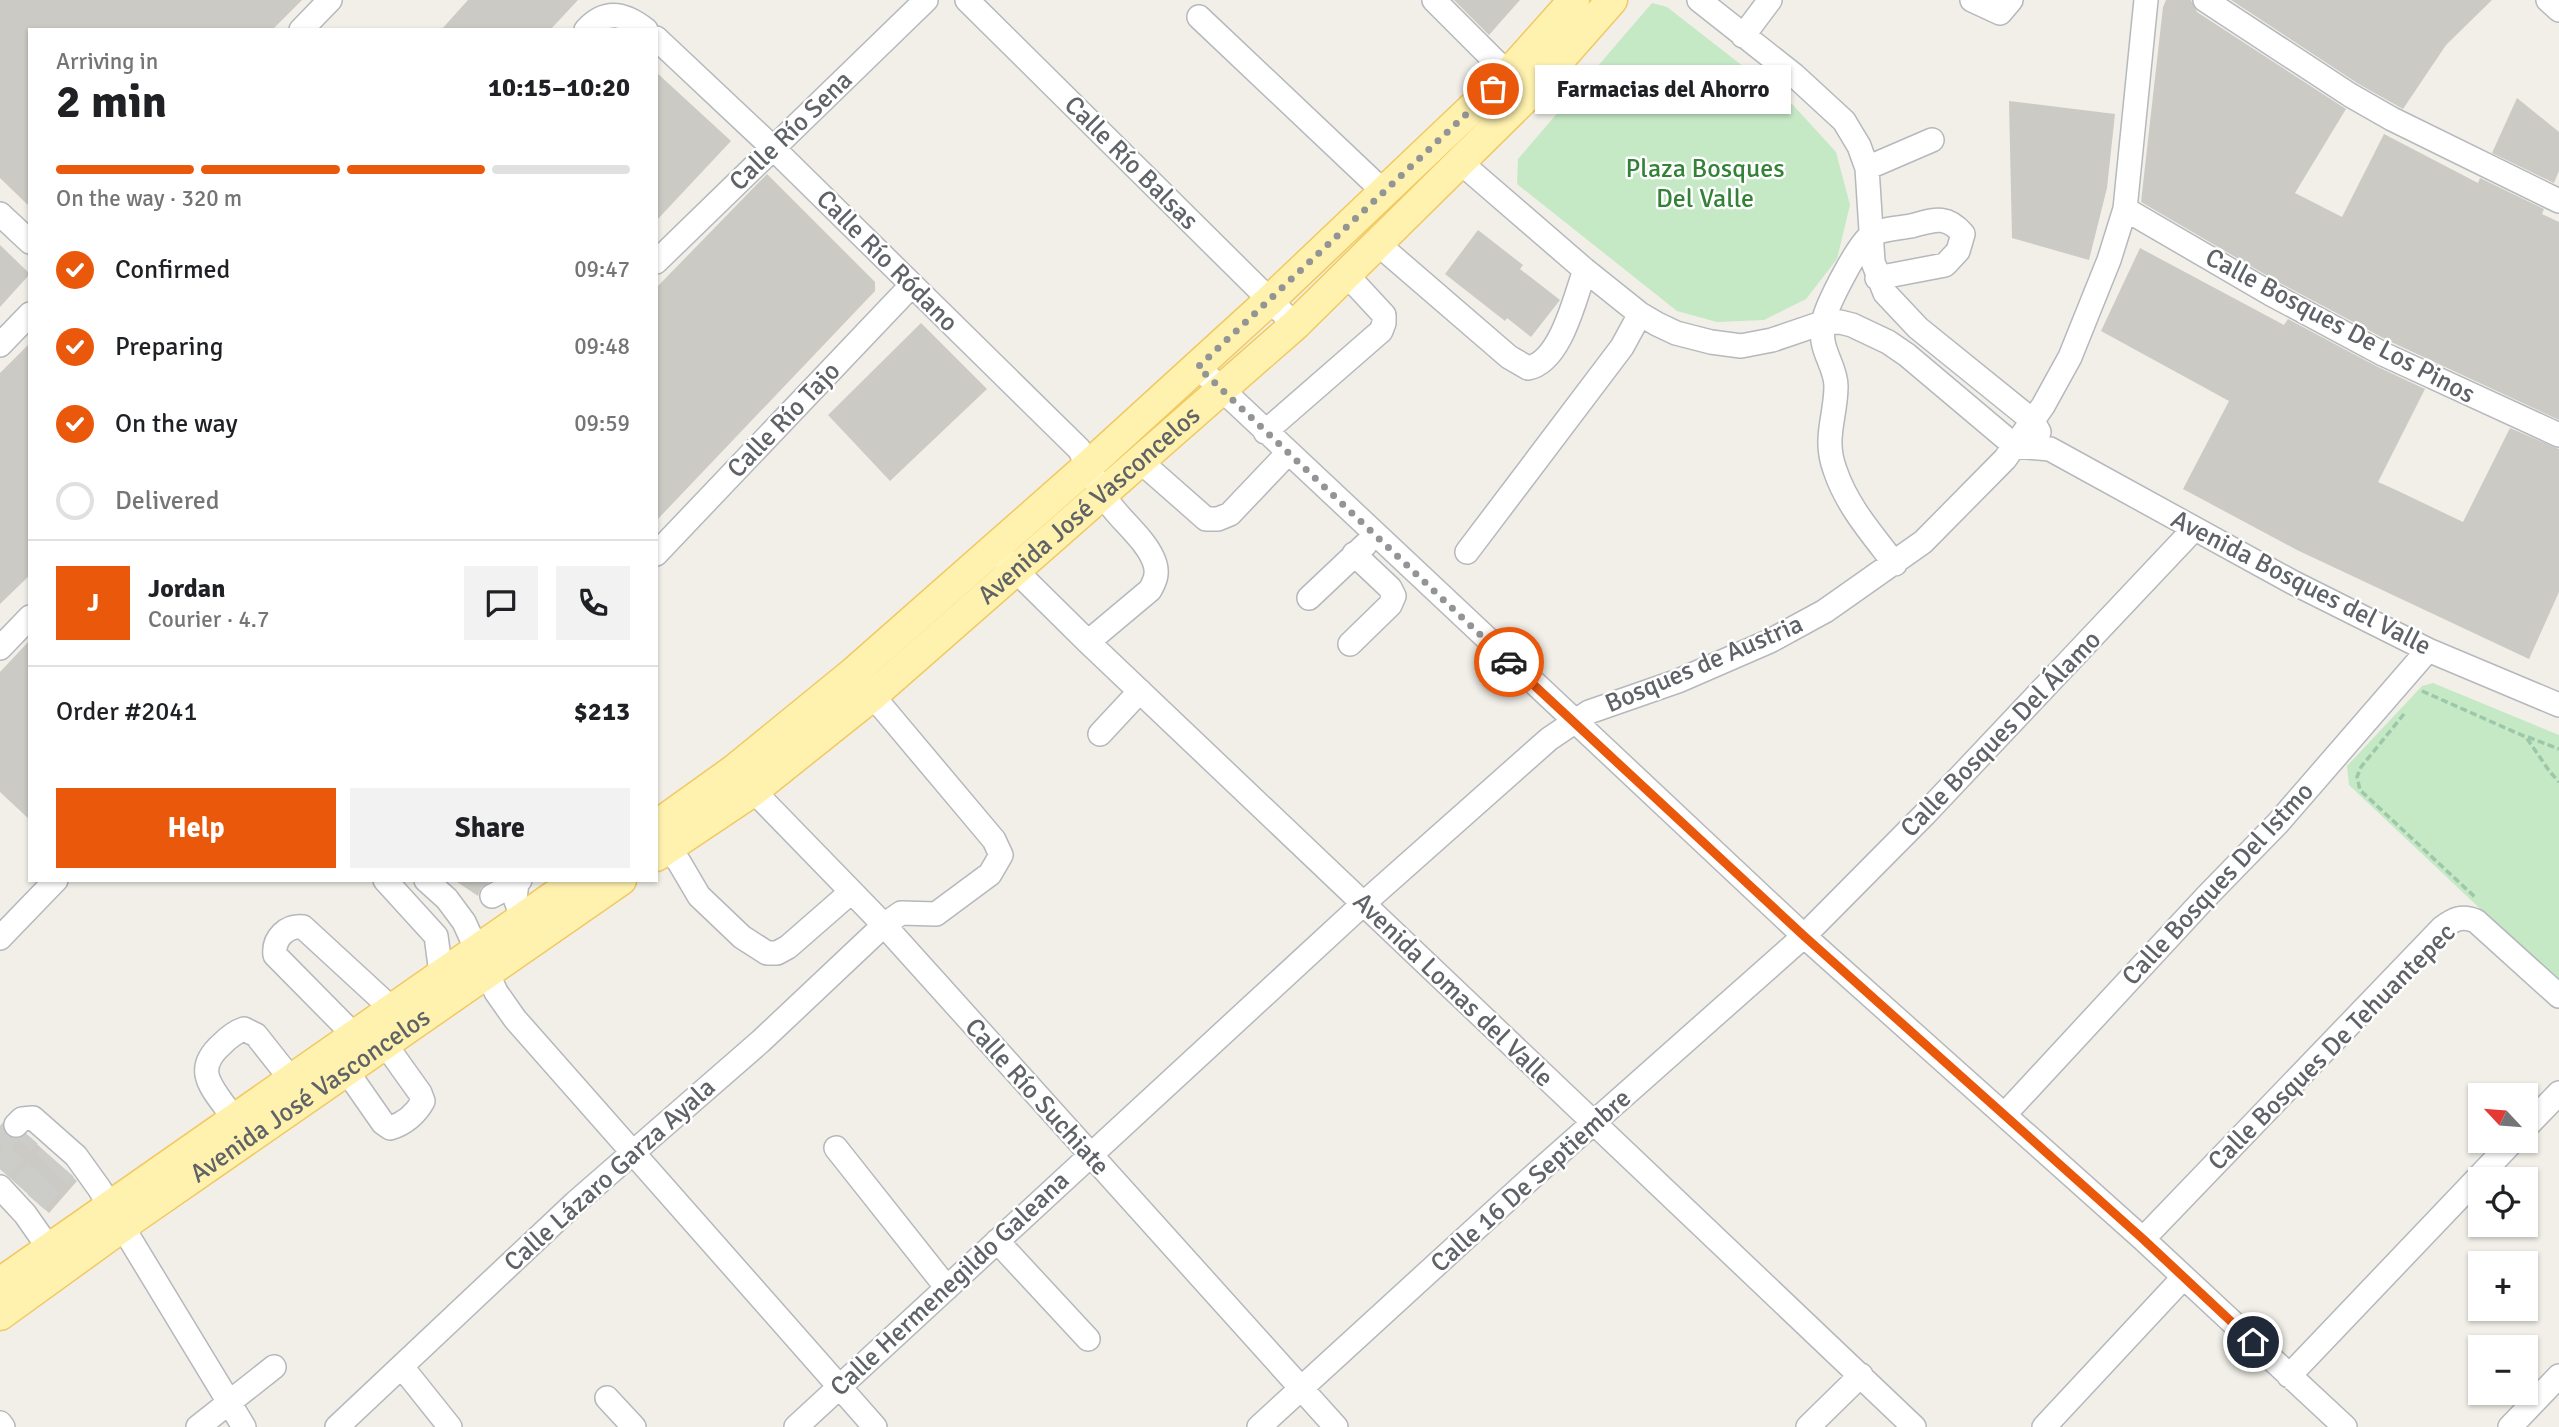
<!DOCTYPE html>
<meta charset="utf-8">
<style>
:root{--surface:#fff;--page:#f2f2f2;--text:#202124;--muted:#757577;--line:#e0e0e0;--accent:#ea580c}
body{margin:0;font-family:Signika,sans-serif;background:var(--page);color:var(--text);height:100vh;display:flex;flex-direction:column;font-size:26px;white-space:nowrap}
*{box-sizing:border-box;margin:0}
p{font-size:23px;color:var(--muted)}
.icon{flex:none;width:38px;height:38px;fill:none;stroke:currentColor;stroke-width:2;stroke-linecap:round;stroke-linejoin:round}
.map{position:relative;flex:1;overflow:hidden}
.side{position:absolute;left:28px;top:28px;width:630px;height:854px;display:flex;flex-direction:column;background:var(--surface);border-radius:0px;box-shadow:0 2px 5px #0004}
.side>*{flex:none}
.needle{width:46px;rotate:296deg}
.buttons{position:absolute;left:2468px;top:1083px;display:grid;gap:14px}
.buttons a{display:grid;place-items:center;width:70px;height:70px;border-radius:0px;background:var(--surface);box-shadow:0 2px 5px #0004;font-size:35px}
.pin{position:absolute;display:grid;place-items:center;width:60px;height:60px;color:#fff;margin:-30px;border:4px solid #fff;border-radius:50%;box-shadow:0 2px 7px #0007}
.courier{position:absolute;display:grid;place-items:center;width:70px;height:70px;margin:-35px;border:5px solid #ea580c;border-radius:50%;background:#fff;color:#222;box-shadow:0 2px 9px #0007}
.bubble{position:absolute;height:49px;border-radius:0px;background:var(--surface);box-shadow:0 2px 5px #0004;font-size:23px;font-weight:800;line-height:49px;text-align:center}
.overview em{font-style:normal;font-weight:800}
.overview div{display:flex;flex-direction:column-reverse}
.overview{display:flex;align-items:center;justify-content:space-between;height:119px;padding:0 28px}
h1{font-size:46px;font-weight:800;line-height:52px}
.bar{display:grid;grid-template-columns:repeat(4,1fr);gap:10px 7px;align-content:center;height:84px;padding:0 28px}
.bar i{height:9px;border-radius:5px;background:var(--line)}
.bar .selected{background:var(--accent)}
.bar p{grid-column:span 4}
.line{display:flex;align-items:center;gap:18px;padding:0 28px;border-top:2px solid var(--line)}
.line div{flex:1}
.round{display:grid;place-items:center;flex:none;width:74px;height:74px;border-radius:0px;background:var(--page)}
ol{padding:0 28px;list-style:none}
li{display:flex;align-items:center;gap:21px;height:77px}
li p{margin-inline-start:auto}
li .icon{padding:7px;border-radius:50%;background:var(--accent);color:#fff;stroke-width:4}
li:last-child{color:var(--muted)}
li i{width:38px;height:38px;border:4px solid var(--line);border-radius:50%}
.cta{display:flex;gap:14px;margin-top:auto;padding:14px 28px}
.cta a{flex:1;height:80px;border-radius:0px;background:var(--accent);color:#fff;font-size:28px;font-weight:800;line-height:80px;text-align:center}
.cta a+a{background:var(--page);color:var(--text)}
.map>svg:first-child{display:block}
</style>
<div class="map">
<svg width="2559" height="1427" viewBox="0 0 2559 1427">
<rect width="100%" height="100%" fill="#f1efe8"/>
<path fill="#c5e8c5" d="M1652 3 1667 7 1793 105 1836 152 1850 205 1837 259 1806 299 1764 320 1717 322 1677 311 1517 184 1518 159Z
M2433 683 2559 735V983L2349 785 2347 766 2422 686Z"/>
<path fill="#cccac5" d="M0 0H302L272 30H30V207L0 178Z
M468 0H578L550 30H441Z
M1454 0H1520L1489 35Z
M2166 0H2191L2197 12 2346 109 2295 193 2342 217 2384 134 2478 183 2480 178 2544 209 2542 214 2559 222V420L2389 341 2278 282 2141 202 2163 7Z
M2231 0H2492L2446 45 2403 109 2357 83Z
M656 72 731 141 656 221Z
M2517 98 2559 132V171L2554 183 2492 153Z
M2009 101 2115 114 2107 188 2089 260 2012 238Z
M767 174 875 282V291L656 521V288Z
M1478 230 1523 265 1520 269 1560 300 1531 337 1507 318 1505 321 1445 274Z
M0 245 30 274 0 307Z
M2140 248 2284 325 2288 319 2376 366 2425 389 2378 482 2396 490 2463 522 2510 428 2559 449V592L2529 659 2297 550 2183 489 2229 401 2101 331Z
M921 323 987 389 890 481 828 415Z
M30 343V575L0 604V373Z
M30 640V820L0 792V672Z
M454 880H492L481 888 478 896Z
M2 1126 6 1134 12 1138 19 1139 26 1134 77 1181 49 1213 0 1169V1129Z"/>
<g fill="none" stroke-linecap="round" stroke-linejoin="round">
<path stroke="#ccccc8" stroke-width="23" stroke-dasharray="23 11" stroke-linecap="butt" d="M0 1143 16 1125
M0 1169 29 1136
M22 1188 50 1156
M36 1202 65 1169"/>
<defs>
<path id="minor" d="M967 0 1295 325
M1434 0 1508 74
M1699 0 1794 75 1844 121 1859 146 1867 168 1873 262 1885 293 1918 328 2033 421 2039 432
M1972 0 2000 13 2011 0
M2205 0 2350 95 2392 119 2559 201
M2548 0 2559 10
M1199 17 1385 193
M301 30 330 0
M586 30C606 8 626 14 646 30
M1743 36 1770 0
M656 38 773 148 1079 449C1089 467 1097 486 1109 503 1122 522 1148 541 1155 564 1158 574 1155 581 1150 590L1088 642
M1460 162 1585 270 1640 314 1657 324 1676 333 1711 342 1741 346 1772 340 1822 323 1840 322 1852 325 1888 342 1907 355 2015 446 2050 449 2292 582 2428 650 2559 705
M1867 168 1932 140
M2125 209 2271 294 2383 354 2559 435
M0 214 30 242
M1378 244 1509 357 1528 368C1561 362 1575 297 1585 270
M656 262 926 0
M1877 278 1945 265 1958 251 1963 234C1946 214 1934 220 1911 226 1900 228 1879 229 1870 236 1857 246 1828 303 1824 319 1822 326 1822 334 1823 341 1825 356 1836 370 1836 386 1836 417 1823 438 1835 470 1847 506 1872 534 1895 564
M0 345 30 314
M1198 367 1804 936 2143 1239 2345 1427
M1265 432 1381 331 1384 323V315L1346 274
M1140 461 1206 519H1218L1230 514 1287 454
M1467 552 1622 347 1640 314
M656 554 911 286
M1005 560 1088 642 1914 1427
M1309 598 1365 545
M1350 644 1390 605 1394 596 1390 588 1354 554
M0 648 30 617
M1100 734 1140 691
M743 780 884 925 1336 1427
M658 838 679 862 699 896 742 937 767 953H777L788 947 851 892
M385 880 436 936 441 973
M426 880 447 899 464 922 496 992 515 1019 875 1427
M520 880 517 883 515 898 522 917
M492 896 517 883
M0 938 56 880
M353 1034 275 955C273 938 287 925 303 927L391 1008
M346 1070 383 1123 390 1128C404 1124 416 1114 423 1101L420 1093 385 1044
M2005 1114 2206 897 2278 823 2428 650
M234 1119C215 1090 190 1072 222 1044 229 1037 235 1032 244 1029L256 1035 290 1078
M16 1125 22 1119 33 1118 76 1156 99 1188 244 1427
M2525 1128 2559 1093
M836 1148 947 1288
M0 1187 25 1214 58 1261
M2143 1239 2442 928C2454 919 2462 915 2476 921L2559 996
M997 1241 1088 1339
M402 1367 450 1427
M2289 1376 2513 1141
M607 1398 634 1427
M0 1423 3 1427
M198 1427 274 1367
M337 1427 575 1203 761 1041 884 925 901 913 936 914 990 874 1001 855 994 840 862 683
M796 1427 1363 904 1549 739 1589 712 1678 681 1770 641 1825 611 1923 542 2005 459 2043 406 2070 357 2109 260 2125 209 2146 0
M1259 1427 1530 1179 1804 936 1924 815 2194 529
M1808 1427 1861 1375
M2044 1427 2183 1278
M2510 1427 2559 1376"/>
<g id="major">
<path d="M656 826 734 770 853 673 1088 466 1270 300 1508 74 1574 0"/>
<path id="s1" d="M656 856 753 791 872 696 1295 325 1530 93 1612 0"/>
<path d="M0 1283 577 880"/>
<path id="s2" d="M0 1315 134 1218 621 880"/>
</g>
</defs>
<use href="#minor" stroke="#b5b8bc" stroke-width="26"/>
<use href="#major" stroke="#f2c960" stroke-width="33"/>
<path stroke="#9cc7a9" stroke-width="3.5" stroke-dasharray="7 3.5" stroke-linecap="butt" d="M2422 691 2526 737 2550 772 2559 782
M2404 714 2361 767 2357 777 2360 790 2476 898
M2528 737 2559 749"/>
<use href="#minor" stroke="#fff" stroke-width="23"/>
<use href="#major" stroke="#fff2af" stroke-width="30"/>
</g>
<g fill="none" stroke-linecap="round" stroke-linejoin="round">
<path stroke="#929495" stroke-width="7" stroke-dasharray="0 12.6" d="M1493 89 1198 367 1509 662"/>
<path stroke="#ea580c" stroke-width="9" d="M1509 662 1804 936 2143 1239 2253 1342"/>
</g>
<g text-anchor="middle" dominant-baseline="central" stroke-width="5" stroke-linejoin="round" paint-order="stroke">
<g font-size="26" fill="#5f6368" stroke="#fff">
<text transform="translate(791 131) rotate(-44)">Calle Río Sena</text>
<text transform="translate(1131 163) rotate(45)">Calle Río Balsas</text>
<text transform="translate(887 261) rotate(45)">Calle Río Ródano</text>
<text transform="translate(2340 326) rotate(28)">Calle Bosques De Los Pinos</text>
<text transform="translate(784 420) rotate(-46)">Calle Río Tajo</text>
<text stroke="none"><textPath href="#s1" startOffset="558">Avenida José Vasconcelos</textPath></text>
<text transform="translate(2301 583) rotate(27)">Avenida Bosques del Valle</text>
<text transform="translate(1704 664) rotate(-23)">Bosques de Austria</text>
<text transform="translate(2001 734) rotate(-46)">Calle Bosques Del Álamo</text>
<text transform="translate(2218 884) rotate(-47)">Calle Bosques Del Istmo</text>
<text transform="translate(1453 990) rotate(44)">Avenida Lomas del Valle</text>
<text transform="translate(2332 1047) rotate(-45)">Calle Bosques De Tehuantepec</text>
<text stroke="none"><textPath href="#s2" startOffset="380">Avenida José Vasconcelos</textPath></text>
<text transform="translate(1037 1097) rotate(48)">Calle Río Suchiate</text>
<text transform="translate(610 1175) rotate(-42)">Calle Lázaro Garza Ayala</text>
<text transform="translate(1531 1181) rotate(-42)">Calle 16 De Septiembre</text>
<text transform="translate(950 1284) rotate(-43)">Calle Hermenegildo Galeana</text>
</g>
<g font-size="26" fill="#348238" stroke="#fff">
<text x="1705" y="169">Plaza Bosques<tspan x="1705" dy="30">Del Valle</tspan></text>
</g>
</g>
</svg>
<div class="buttons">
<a><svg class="needle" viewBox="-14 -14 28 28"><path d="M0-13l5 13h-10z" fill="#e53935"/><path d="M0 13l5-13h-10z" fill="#757577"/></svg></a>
<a><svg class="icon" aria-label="locate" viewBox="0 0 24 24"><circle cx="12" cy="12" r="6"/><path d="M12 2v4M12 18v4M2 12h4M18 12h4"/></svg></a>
<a>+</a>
<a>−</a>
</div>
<div class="pin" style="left:1493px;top:89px;background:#ea580c"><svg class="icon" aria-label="bag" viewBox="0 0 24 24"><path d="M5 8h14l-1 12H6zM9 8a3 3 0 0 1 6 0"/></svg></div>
<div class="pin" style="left:2253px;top:1342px;background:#1f2937"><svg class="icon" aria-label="home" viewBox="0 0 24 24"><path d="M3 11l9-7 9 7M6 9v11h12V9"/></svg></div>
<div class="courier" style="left:1509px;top:662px"><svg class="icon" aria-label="car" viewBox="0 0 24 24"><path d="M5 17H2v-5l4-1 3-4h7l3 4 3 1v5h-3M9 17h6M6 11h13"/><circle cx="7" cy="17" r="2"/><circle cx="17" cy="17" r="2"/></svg></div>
<div class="bubble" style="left:1535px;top:65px;width:256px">Farmacias del Ahorro</div>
<section class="side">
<div class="overview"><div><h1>2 min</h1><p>Arriving in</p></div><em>10:15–10:20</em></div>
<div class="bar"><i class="selected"></i><i class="selected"></i><i class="selected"></i><i></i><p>On the way · 320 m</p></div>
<ol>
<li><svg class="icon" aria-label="check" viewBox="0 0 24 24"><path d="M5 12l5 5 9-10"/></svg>Confirmed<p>09:47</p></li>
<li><svg class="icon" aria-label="check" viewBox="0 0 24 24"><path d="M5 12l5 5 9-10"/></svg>Preparing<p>09:48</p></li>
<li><svg class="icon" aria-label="check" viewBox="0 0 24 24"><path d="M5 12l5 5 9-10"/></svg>On the way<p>09:59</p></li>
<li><i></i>Delivered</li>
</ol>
<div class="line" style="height:126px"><b class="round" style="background:var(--accent);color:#fff">J</b><div><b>Jordan</b><p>Courier · 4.7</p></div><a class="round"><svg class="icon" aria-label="chat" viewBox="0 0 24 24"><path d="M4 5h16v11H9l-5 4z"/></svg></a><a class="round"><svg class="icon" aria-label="phone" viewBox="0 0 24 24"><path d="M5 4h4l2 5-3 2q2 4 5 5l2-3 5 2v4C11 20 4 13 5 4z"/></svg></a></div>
<div class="line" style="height:91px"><div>Order #2041</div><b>$213</b></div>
<div class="cta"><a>Help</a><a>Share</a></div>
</section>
</div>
